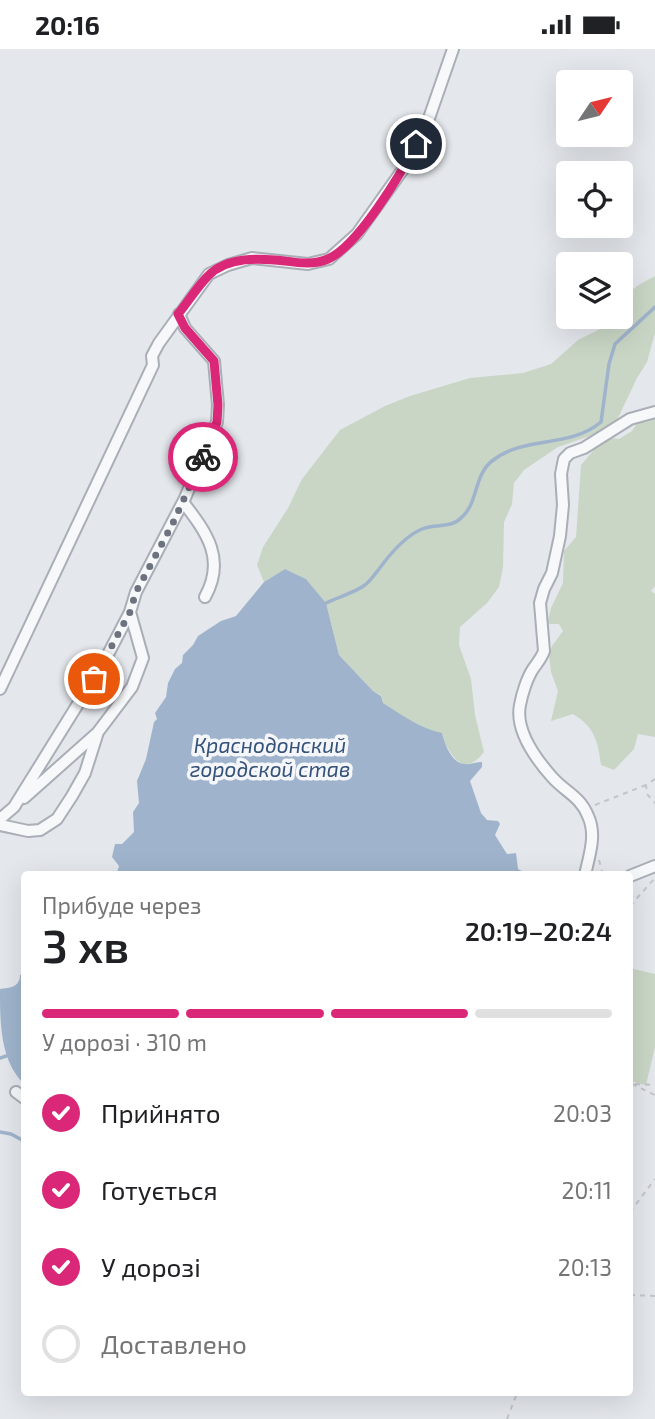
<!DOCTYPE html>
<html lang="uk">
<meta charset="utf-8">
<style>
:root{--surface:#fff;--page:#f2f2f2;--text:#202124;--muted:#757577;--line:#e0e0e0;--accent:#db2777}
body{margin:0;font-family:"Exo 2",sans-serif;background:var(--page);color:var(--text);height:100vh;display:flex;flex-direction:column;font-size:26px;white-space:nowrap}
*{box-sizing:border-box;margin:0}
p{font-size:23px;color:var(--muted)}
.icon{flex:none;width:38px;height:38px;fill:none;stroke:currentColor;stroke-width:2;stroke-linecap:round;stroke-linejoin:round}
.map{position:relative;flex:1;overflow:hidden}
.side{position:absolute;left:21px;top:822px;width:612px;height:525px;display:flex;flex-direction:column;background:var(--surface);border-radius:7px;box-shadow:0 7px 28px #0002}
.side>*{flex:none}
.needle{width:46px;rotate:55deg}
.fabs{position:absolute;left:556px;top:21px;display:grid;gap:14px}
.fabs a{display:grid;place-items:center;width:77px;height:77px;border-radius:7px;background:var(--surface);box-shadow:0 7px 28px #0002;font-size:35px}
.pin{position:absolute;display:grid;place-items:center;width:60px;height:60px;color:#fff;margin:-30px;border:4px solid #fff;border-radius:50%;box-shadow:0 2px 7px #0007}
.courier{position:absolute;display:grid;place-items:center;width:70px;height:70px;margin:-35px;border:5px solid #db2777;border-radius:50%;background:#fff;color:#222;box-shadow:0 2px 9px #0007}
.summary em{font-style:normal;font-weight:600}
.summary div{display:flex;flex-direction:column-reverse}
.summary{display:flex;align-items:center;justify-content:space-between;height:119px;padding:0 21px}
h1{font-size:46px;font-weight:600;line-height:52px}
.bar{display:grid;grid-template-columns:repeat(4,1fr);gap:10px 7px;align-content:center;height:84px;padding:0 21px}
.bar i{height:9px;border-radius:5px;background:var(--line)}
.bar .current{background:var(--accent)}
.bar p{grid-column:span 4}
ol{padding:0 21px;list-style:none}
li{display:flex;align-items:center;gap:21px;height:77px}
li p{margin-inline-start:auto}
li .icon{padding:7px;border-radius:50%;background:var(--accent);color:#fff;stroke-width:4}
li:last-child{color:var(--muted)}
li i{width:38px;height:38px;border:4px solid var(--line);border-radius:50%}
.status{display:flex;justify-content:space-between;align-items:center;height:49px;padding:0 35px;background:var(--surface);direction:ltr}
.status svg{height:19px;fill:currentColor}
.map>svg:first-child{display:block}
</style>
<div class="status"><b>20:16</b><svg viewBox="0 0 49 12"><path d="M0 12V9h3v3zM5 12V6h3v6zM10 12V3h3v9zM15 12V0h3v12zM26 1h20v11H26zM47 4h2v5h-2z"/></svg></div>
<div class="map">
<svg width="655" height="1370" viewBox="0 0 655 1370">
<rect width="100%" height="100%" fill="#e4e7ec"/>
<path fill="#c9d6c5" d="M655 227V284L647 313 637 329 618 369 604 382 558 398 524 421 514 434 512 455 504 473 503 518 499 538 487 554 460 578 459 596 471 630 475 666 484 703C461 732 451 703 438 683 423 683 397 663 383 654L381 646 373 642 339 606 326 554 306 530 285 520 264 533 257 516 263 498 288 459 302 430 340 381 385 357 410 347 470 329 523 324 551 315 578 291 610 275 615 268H621C621 245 637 236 655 227Z
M655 368V537L651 542 655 545V688L638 685 634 700 614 721 601 716C598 693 595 678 573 665L551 672 558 642 551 623 549 606 552 597 563 582 559 575H547L551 559 563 534 564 502 576 488 581 416 598 396 610 389 619 390 632 382 638 373Z
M630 919 655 925V998L646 1036 630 1032Z"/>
<path fill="#9fb4cc" d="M285 520 306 530 326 554 339 606 373 642 381 647 383 654C402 666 421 680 442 684 444 694 452 715 465 715 471 716 475 713 482 713V718L470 732 481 764 487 771 498 772 500 775 495 786 507 805 516 804 518 820 530 826H116L119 817 112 808 115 795H122L134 783 133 763 139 754 137 732 146 710 154 673 157 670 155 664 166 648 168 634 175 620 182 614 183 606 193 596 198 587 221 572 236 567 264 533Z
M24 925V1035C0 1011 0 974 0 940 10 939 20 938 20 926Z"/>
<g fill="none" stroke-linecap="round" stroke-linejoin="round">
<path stroke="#9fb4cc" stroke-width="3.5" d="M326 554C338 548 354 544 365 536 370 532 375 525 379 520 390 505 405 487 422 480 437 474 451 480 462 468 478 454 474 426 492 412 524 386 569 400 601 373L609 315 615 295 655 258
M0 1009 6 1007
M0 1083 11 1085 24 1092"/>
<defs>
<path id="street" d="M183 453C207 484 226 510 205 548
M0 640 153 316 152 307 159 294 209 225 228 216 252 209 308 215 329 210 357 185 406 116 427 75 453 0
M24 749 96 685
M0 770 14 758 104 613 130 563 136 543 185 449 217 373 218 356 214 312 185 279 179 265
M0 776 28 782 40 781 57 770 72 747 85 724 98 683 132 638 143 609 130 563
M585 826C589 807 597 786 588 767 580 747 565 743 552 728 536 710 515 681 520 656 522 645 527 629 533 620 537 614 541 610 544 602L540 554 544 540 552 524 560 487 563 456 561 425 564 410 570 404 584 399 630 370 655 363
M630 827 655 817
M16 1043 24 1049"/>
</defs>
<use href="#street" stroke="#a9aeb7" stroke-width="14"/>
<path stroke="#c2c5cb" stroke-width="2" stroke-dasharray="5 5" stroke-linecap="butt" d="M655 730 646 736 647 745 655 754
M595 756 646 736
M599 811 603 826
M630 857 654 830
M632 1035 655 1046
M635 1035 655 1036
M630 1163 655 1130
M630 1246 655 1247
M507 1370 517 1344"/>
<use href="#street" stroke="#f7f8fa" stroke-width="10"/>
</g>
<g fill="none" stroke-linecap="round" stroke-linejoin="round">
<path stroke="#6c737f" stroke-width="7" stroke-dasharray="0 12.6" d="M94 630 130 563 136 543 172 476 203 408"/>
<path stroke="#db2777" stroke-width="9" d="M203 408 217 373 218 356 214 312 185 279 178 265C188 253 197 238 208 227 227 207 261 209 285 212 300 214 314 216 328 210 358 197 401 125 416 95"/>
</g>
<g text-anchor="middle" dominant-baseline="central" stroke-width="7" stroke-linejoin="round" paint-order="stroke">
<g font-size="21" font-style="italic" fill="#34527a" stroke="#f4f6f9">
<text x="270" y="695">Краснодонский<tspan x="270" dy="24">городской став</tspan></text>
</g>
</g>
</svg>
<div class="fabs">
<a><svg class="needle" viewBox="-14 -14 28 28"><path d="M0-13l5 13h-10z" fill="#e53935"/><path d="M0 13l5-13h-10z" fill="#757577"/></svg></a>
<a><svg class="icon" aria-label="locate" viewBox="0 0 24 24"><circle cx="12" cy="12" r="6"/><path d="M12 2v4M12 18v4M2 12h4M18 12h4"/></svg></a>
<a><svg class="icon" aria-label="layers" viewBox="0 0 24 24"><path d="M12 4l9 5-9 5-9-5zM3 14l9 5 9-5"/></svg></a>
</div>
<div class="pin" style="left:94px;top:630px;background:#ea580c"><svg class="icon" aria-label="bag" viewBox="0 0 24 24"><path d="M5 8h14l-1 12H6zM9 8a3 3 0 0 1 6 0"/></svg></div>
<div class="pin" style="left:416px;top:95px;background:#1f2937"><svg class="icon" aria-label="home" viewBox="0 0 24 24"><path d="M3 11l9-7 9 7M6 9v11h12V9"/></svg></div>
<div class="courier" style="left:203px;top:408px"><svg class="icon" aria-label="bike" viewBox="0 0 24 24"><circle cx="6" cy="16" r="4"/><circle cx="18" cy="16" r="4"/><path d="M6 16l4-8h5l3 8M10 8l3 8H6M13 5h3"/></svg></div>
<section class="side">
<div class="summary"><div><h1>3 хв</h1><p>Прибуде через</p></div><em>20:19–20:24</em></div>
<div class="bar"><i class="current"></i><i class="current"></i><i class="current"></i><i></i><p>У дорозі · 310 m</p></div>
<ol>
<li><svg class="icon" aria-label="check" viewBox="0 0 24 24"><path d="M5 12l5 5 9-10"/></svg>Прийнято<p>20:03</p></li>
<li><svg class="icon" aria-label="check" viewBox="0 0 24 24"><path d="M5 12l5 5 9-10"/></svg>Готується<p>20:11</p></li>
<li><svg class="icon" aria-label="check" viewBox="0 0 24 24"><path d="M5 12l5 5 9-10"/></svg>У дорозі<p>20:13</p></li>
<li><i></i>Доставлено</li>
</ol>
</section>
</div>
